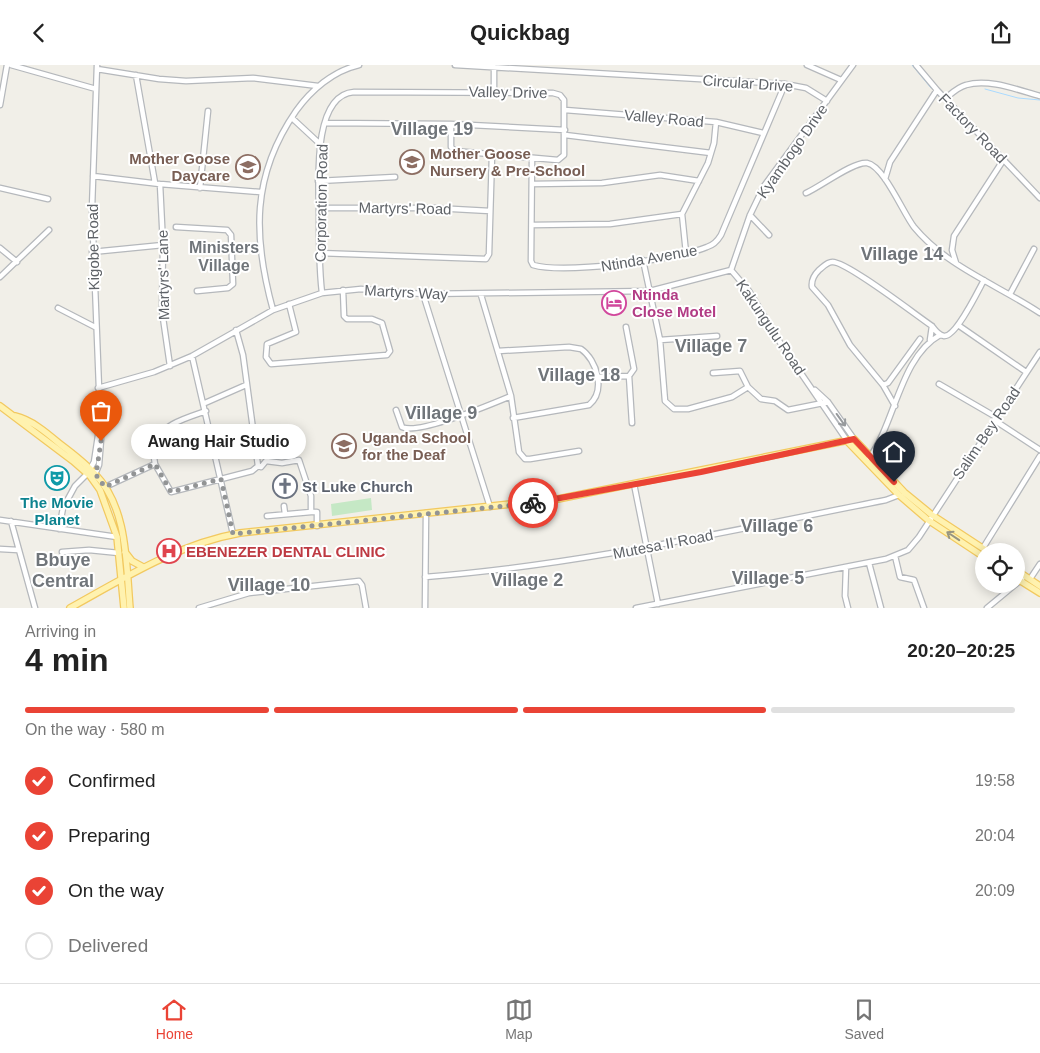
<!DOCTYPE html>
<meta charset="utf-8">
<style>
:root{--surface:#fff;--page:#f2f2f2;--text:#222;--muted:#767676;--line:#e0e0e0;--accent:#ea4335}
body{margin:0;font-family:Arial,sans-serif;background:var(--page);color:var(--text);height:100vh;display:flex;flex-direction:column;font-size:19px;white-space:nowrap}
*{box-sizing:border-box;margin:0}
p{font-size:16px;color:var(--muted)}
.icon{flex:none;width:28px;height:28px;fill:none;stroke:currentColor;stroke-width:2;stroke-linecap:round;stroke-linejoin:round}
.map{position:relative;height:543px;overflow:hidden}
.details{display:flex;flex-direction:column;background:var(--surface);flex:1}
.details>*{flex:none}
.fabs{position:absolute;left:975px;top:478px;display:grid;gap:10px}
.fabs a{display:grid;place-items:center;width:50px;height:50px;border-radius:50%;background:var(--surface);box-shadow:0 2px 12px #0003;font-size:25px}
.pin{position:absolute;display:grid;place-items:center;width:42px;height:42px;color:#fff;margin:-51px -21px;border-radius:50% 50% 50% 0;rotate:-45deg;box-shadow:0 0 5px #0007}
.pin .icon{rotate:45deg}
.courier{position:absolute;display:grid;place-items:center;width:50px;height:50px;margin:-25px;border:4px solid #ea4335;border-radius:50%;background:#fff;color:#222;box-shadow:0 1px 6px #0007}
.bubble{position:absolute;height:35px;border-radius:18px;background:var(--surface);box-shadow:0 2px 12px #0003;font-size:16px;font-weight:700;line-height:35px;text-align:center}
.overview em{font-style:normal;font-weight:700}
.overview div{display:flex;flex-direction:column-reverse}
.overview{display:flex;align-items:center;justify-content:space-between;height:85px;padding:0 25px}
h1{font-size:32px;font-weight:700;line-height:38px}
.bar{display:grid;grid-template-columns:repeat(4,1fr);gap:8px 5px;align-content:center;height:60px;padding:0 25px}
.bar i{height:6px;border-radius:4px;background:var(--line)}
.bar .active{background:var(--accent)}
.bar p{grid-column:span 4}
ol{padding:0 25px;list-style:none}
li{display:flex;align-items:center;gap:15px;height:55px}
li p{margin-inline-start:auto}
li .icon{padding:5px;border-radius:50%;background:var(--accent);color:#fff;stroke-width:4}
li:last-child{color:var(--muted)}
li i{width:28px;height:28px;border:2px solid var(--line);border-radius:50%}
header{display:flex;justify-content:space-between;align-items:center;height:65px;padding:0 25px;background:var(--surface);font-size:22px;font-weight:700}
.tab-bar{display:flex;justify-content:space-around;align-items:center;height:70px;border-top:1px solid var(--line);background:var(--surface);font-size:14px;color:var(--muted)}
.tab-bar a{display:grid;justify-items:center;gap:2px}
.tab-bar .active{color:var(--accent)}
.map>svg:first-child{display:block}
</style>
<header><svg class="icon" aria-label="back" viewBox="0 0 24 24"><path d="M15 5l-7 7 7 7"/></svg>Quickbag<svg class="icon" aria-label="share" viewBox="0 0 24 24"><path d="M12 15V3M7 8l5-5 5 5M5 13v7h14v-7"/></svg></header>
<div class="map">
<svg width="1040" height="543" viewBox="0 0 1040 543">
<rect width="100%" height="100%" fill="#f1efe8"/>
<path fill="#c5e8c5" d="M371 433 372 445 332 451 331 439Z"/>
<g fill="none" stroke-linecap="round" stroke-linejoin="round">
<path stroke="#aadaff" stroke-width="1" d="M912 0 931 23
M985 24 1018 33 1040 35"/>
<defs>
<path id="minor" d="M11 0 96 24
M455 0 785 19 806 23 827 36
M807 0 841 15
M916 0 937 25
M494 2V27
M97 4 159 14 186 16 253 13 318 21
M136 10 155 118
M946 33C952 28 958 22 966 20 988 13 1018 25 1040 31
M0 40 7 0
M565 45 716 57 763 68
M292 53 320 79
M325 58 451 59 565 65
M565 70 711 88
M532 93 531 196 533 200C564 209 676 195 707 182 714 180 718 175 721 170L785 19
M93 111 160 119 260 127
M885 114 890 97 937 25 1040 133
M318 116 395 112
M160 119 163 180 162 246 170 301
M532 119 602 118 660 110 699 116
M0 123 48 134
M200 123 208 46
M806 128C820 122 854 96 867 98 884 101 903 148 914 162 947 202 998 220 1040 248
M319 143H435L490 146
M750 150 769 170
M532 160 610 159 682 149
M176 162 227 165 231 170 233 219 228 223 197 226
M0 183 17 197
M232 184 260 183
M92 187 163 180
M319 188 486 194 489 189 492 90
M686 188 682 149 708 98 714 78 716 57
M643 195 660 275 665 336 674 344H688L732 332 748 322 761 334 775 336 788 345 828 337
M956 198 952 185 954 171 1004 94
M731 205 750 150 764 121 853 0
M731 205 749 226 781 279 848 377
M0 212 49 165
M322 228C319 203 319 177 319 151 319 122 311 30 354 27L553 28 560 30 564 35V90L558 95 455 86 451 82V59
M423 229 490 442
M1010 229 1034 184
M481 230 511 331 519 387 525 394H530L579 386
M289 239 296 267 267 279 266 292 271 299 387 290 390 286 382 258 372 254H347L344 251 343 225
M58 243 95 262
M273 245C253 172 251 111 296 46 311 25 333 6 359 0
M958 260 1026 307
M626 262 634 304 629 311 632 358
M660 275 717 271
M930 275 932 261
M498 286 569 282 581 284C597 295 606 326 589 340L513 353
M192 291 233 469
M713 308 740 306 748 322
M598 312 629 311
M939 319 996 352
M883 320 888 318 920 274
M98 323 154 307 192 291 273 245 322 228 361 224 423 229 650 226 731 205
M815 325 828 337 854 374
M205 338 246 320
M895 341 883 320 850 280 828 240 812 222C811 215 814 210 819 205 823 202 827 197 832 197 845 195 917 251 932 261 935 265 938 270 944 271 956 272 978 226 984 215
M396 345 402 362C418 370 492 339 511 331
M206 346C186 353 163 359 152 379L155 399 171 427 252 406 258 401 243 290 236 265
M994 355 1040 385
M869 393C895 359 900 292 940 270
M258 401 261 402 266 396 282 398 299 395 311 431V447H317V461
M94 412 99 400 101 375 92 143 97 0
M634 419 658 539
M105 422 155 399
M284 441 285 449
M267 451 311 447
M0 455 117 472
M11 456 35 543
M59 464 63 443 75 421 87 409 94 397 99 364
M983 483 1040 391
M0 484 18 485
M62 487 89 485 119 488
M895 491 900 512 914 515 924 543
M869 498 881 543
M846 502 845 531 848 543
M425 512C581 500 733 465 886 435L899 430
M1030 514 1040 499
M199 543 249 528 359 516 362 520 366 543
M425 543 426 448
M636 543 886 494 908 485 919 472 1040 287
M987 543 1022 514"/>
<path id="major" d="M0 341 73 396 90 411 100 425 117 472 124 543
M15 351C32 355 47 368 60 379 72 388 85 398 95 409 128 443 126 499 130 543
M848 377 899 430 928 455 984 492
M125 487 132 496 143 502
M1016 505 1040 521
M1016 513 1040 528
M70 543C124 513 178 479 240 468L558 434 854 374 904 427 932 450 987 486"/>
</defs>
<use href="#minor" stroke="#b5b8bc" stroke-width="7"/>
<use href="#major" stroke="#f2c960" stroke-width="8"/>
<use href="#minor" stroke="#fff" stroke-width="4.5"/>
<use href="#major" stroke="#fff2af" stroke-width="5.5"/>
</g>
<defs><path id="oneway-shaft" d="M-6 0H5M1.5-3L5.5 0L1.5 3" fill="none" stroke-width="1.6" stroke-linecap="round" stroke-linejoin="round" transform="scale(1.25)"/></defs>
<use stroke="#979a9d" href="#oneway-shaft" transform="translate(841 355) rotate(54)"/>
<use stroke="#979581" href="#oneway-shaft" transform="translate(953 471) rotate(-146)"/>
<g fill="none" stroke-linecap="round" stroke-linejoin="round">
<path stroke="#929495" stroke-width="5" stroke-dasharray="0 9" d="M101 376 96 410 105 422 155 399 171 427 221 414 233 469 533 438"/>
<path stroke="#ea4335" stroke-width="6" d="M533 438 701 407 854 374 894 417"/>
</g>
<defs>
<symbol id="school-ring" viewBox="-11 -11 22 22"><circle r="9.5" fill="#fff" stroke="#8d6e63" stroke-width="1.5"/><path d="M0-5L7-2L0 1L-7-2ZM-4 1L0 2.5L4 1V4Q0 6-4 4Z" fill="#8d6e63"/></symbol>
<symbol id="hotel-ring" viewBox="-11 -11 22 22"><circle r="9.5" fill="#fff" stroke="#d1479c" stroke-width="1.5"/><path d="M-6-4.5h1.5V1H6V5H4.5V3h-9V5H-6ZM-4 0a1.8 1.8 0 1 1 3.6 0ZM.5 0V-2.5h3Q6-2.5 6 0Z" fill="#d1479c"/></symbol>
<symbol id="theatre-ring" viewBox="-11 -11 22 22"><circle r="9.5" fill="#fff" stroke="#0f9aa8" stroke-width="1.5"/><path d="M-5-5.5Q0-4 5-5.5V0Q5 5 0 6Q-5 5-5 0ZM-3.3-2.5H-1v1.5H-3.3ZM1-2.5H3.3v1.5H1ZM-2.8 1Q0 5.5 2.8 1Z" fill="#0f9aa8"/></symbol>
<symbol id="church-ring" viewBox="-11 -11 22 22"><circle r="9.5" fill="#fff" stroke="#6b7280" stroke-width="1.5"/><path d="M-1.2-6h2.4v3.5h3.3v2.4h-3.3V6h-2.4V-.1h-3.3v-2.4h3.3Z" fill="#6b7280"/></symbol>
<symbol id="hospital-ring" viewBox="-11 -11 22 22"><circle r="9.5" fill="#fff" stroke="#e0444e" stroke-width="1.5"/><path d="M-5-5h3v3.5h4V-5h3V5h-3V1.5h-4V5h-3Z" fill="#e0444e"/></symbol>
</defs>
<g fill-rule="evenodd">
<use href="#school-ring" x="398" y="83" width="28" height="28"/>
<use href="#school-ring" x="234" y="88" width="28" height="28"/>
<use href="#hotel-ring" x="600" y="224" width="28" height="28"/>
<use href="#school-ring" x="330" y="367" width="28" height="28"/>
<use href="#theatre-ring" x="43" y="399" width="28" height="28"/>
<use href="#church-ring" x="271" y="407" width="28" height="28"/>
<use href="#hospital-ring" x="155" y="472" width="28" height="28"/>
</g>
<g text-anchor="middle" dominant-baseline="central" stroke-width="4" stroke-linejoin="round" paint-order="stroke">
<g font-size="15" fill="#5f6368" stroke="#fff">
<text transform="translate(748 18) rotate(4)">Circular Drive</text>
<text transform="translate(508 27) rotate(1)">Valley Drive</text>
<text transform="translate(664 53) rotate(5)">Valley Road</text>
<text transform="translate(973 63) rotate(46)">Factory Road</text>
<text transform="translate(792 86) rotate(-55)">Kyambogo Drive</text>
<text transform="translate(321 138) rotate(-89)">Corporation Road</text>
<text transform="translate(405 143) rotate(1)">Martyrs' Road</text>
<text transform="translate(93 182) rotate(-91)">Kigobe Road</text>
<text transform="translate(649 193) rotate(-10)">Ntinda Avenue</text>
<text transform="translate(163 210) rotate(-91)">Martyrs' Lane</text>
<text transform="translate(406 227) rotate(3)">Martyrs Way</text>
<text transform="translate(771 262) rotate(56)">Kakungulu Road</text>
<text transform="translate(986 368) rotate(-56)">Salim Bey Road</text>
<text transform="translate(663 479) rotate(-11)">Mutesa II Road</text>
</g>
<g font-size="15" font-weight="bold" fill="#785e54" stroke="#fff" text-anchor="start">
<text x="430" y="88">Mother Goose<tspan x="430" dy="17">Nursery &amp; Pre-School</tspan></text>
<text x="230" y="93" text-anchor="end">Mother Goose<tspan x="230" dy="17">Daycare</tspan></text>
<text x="362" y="372">Uganda School<tspan x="362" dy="17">for the Deaf</tspan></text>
</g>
<g font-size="15" font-weight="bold" fill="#b23c85" stroke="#fff" text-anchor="start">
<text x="632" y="229">Ntinda<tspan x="632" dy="17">Close Motel</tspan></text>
</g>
<g font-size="15" font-weight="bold" fill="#5b616d" stroke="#fff" text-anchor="start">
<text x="302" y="421">St Luke Church</text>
</g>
<g font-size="15" font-weight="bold" fill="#0d838f" stroke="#fff">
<text x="57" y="437">The Movie<tspan x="57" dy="17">Planet</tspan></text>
</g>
<g font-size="15" font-weight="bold" fill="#be3a42" stroke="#fff" text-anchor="start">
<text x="186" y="486">EBENEZER DENTAL CLINIC</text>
</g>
<g font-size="16" font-weight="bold" fill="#70757a" stroke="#fff">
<text x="224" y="182">Ministers<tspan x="224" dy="18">Village</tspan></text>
</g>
<g font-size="18" font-weight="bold" fill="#70757a" stroke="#fff">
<text x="432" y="64">Village 19</text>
<text x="902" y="189">Village 14</text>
<text x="711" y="281">Village 7</text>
<text x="579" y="310">Village 18</text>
<text x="441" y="348">Village 9</text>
<text x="777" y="461">Village 6</text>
<text x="63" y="495">Bbuye<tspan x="63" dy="21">Central</tspan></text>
<text x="768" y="513">Village 5</text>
<text x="527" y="515">Village 2</text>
<text x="269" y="520">Village 10</text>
</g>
</g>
</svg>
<div class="fabs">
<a><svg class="icon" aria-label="locate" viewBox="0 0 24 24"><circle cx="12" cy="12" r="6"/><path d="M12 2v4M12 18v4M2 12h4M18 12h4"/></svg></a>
</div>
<div class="pin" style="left:101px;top:376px;background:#ea580c"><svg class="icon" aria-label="bag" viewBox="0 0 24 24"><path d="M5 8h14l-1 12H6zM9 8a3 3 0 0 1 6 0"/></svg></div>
<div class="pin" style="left:894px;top:417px;background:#1f2937"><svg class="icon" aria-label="home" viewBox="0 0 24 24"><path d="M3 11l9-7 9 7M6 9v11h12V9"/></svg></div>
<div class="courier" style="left:533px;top:438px"><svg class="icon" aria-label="bike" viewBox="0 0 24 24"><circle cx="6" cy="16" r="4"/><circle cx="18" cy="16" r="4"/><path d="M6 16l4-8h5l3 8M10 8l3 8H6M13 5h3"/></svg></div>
<div class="bubble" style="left:131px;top:359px;width:175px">Awang Hair Studio</div>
</div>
<section class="details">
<div class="overview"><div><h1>4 min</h1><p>Arriving in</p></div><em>20:20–20:25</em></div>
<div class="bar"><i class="active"></i><i class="active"></i><i class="active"></i><i></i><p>On the way · 580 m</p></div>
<ol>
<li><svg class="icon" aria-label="check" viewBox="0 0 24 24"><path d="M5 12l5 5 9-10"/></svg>Confirmed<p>19:58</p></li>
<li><svg class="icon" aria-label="check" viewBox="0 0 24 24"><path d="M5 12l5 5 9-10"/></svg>Preparing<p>20:04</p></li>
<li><svg class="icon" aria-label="check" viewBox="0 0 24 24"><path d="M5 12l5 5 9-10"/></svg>On the way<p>20:09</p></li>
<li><i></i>Delivered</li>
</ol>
</section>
<nav class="tab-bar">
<a class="active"><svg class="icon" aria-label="home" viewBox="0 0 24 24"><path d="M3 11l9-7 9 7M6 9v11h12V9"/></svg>Home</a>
<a><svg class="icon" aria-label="map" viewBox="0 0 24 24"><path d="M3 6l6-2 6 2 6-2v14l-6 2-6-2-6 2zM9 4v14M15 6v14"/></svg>Map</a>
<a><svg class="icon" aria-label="saved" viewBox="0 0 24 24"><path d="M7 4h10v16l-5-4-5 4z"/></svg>Saved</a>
</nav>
